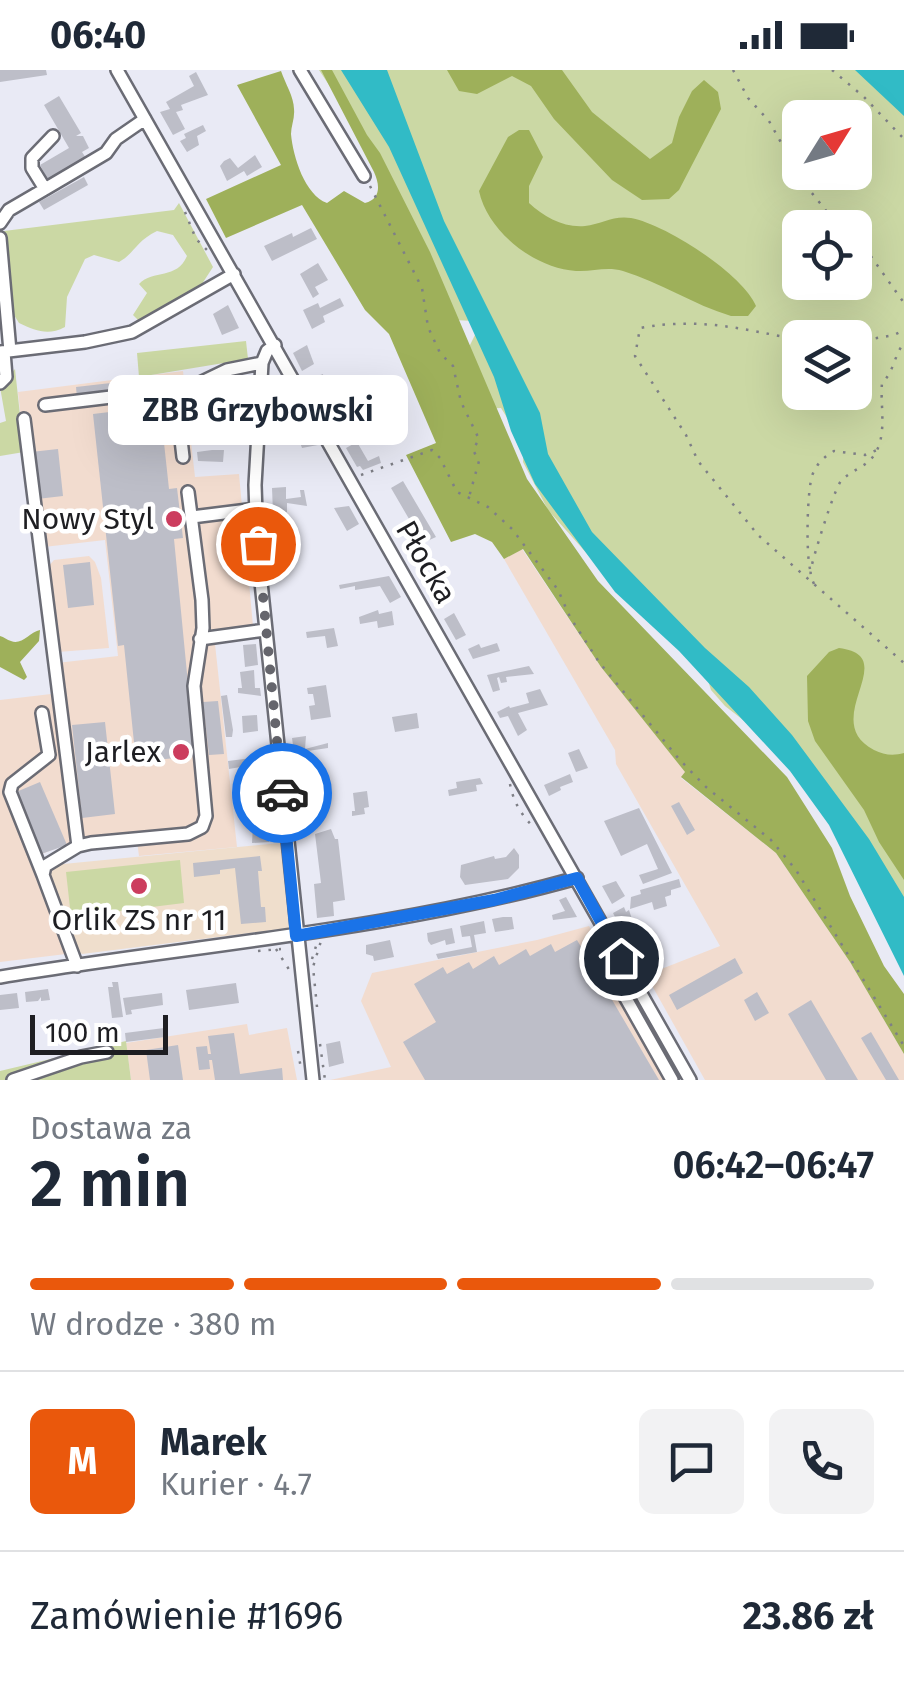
<!DOCTYPE html>
<html lang="pl">
<meta charset="utf-8">
<style>
:root{--surface:#fff;--page:#f2f2f3;--text:#1f2937;--muted:#747a83;--line:#e0e1e3;--accent:#ea580c}
body{margin:0;font-family:"Fira Sans",sans-serif;background:var(--page);color:var(--text);height:100vh;display:flex;flex-direction:column;font-size:38px;white-space:nowrap}
*{box-sizing:border-box;margin:0}
p{font-size:32px;color:var(--muted)}
.icon{flex:none;width:55px;height:55px;fill:none;stroke:currentColor;stroke-width:2;stroke-linecap:round;stroke-linejoin:round}
.map{position:relative;height:1010px;overflow:hidden}
.panel{display:flex;flex-direction:column;background:var(--surface);flex:1}
.panel>*{flex:none}
.needle{width:65px;rotate:53deg}
.buttons{position:absolute;left:782px;top:30px;display:grid;gap:20px}
.buttons a{display:grid;place-items:center;width:90px;height:90px;border-radius:15px;background:var(--surface);box-shadow:0 10px 40px #0002;font-size:50px}
.scale{position:absolute;left:30px;bottom:25px;width:138px;box-sizing:border-box;padding-left:10px;border:5px solid #1e1e22;border-top:0;font-size:28px;line-height:35px;white-space:nowrap;color:#1e1e22;-webkit-text-stroke:8px #fff;paint-order:stroke}
.pin{position:absolute;display:grid;place-items:center;width:85px;height:85px;color:#fff;margin:-42px;border:5px solid #fff;border-radius:50%;box-shadow:0 2px 10px #0007}
.courier{position:absolute;display:grid;place-items:center;width:100px;height:100px;margin:-50px;border:8px solid #1a73e8;border-radius:50%;background:#fff;color:#222;box-shadow:0 2px 12px #0007}
.bubble{position:absolute;height:70px;border-radius:15px;background:var(--surface);box-shadow:0 10px 40px #0002;font-size:32px;font-weight:600;line-height:70px;text-align:center}
.head em{font-style:normal;font-weight:600}
.head div{display:flex;flex-direction:column-reverse}
.head{display:flex;align-items:center;justify-content:space-between;height:170px;padding:0 30px}
h1{font-size:65px;font-weight:600;line-height:75px}
.bar{display:grid;grid-template-columns:repeat(4,1fr);gap:15px 10px;align-content:center;height:120px;padding:0 30px}
.bar i{height:12px;border-radius:8px;background:var(--line)}
.bar .selected{background:var(--accent)}
.bar p{grid-column:span 4}
.line{display:flex;align-items:center;gap:25px;padding:0 30px;border-top:2px solid var(--line)}
.line div{flex:1}
.round{display:grid;place-items:center;flex:none;width:105px;height:105px;border-radius:15px;background:var(--page)}
.status{display:flex;justify-content:space-between;align-items:center;height:70px;padding:0 50px;background:var(--surface);direction:ltr}
.status svg{height:28px;fill:currentColor}
.map>svg:first-child{display:block}
</style>
<div class="status"><b>06:40</b><svg viewBox="0 0 49 12"><path d="M0 12V9h3v3zM5 12V6h3v6zM10 12V3h3v9zM15 12V0h3v12zM26 1h20v11H26zM47 4h2v5h-2z"/></svg></div>
<div class="map">
<svg width="904" height="1010" viewBox="0 0 904 1010">
<rect width="100%" height="100%" fill="#e9eaf5"/>
<path fill="#f2dccf" d="M183 301 195 407 239 404 253 556 259 566 215 574 237 777 139 786 136 764 71 772 30 789 66 884 0 892V630L51 624 48 594 118 586 105 470 35 478 18 322Z
M522 479 601 597 686 703 681 708 776 783 850 892 904 984V1010H705L646 905 720 876 616 694 615 680 504 489Z
M89 486 95 492 101 508 109 578 58 582 48 497 54 490Z
M589 856 677 1010H330L391 997 361 931 372 903 537 870Z
M247 954 249 965 287 958 297 1010H131L126 973Z"/>
<path fill="#efdecc" d="M280 773 289 858 82 884 77 880 50 808 53 795Z"/>
<path fill="#cbd8a4" fill-rule="evenodd" d="M319 0H904V892L851 781 765 667 725 636 711 620 706 604 598 496 548 440 523 392 524 375 501 338 482 339 468 279 476 263 473 251 455 250 339 30ZM800 48H855V102H800ZM800 158H855V212H800ZM800 268H855V322H800Z
M179 133 213 197 200 217 148 249 141 253 133 245 147 223 139 214C153 199 177 210 187 186L173 165 157 161C136 171 135 183 119 192L94 185 85 189 67 227 65 257C48 266 36 261 19 253L14 245 4 161 174 140Z
M246 271 248 289 139 307 137 283Z
M15 299 24 382 0 386V353L6 351 0 317Z
M180 790 184 833 71 847 66 802Z
M126 971 131 1010H0V1001Z"/>
<path fill="#9eb05a" d="M321 0H332L367 65 380 83 430 182 527 409 598 511 787 707 832 778 850 826 884 896 904 924V984L850 892 776 783 681 707 685 702 601 597 523 479 504 489 492 472 475 464 451 472 406 385 436 373 389 264 365 240 302 135 226 168 206 129 281 95 237 15 281 1C285 13 294 27 294 39 295 48 291 56 291 64 293 87 305 125 327 133L344 121 365 133C381 129 380 115 374 102Z
M447 0H562L592 42 650 89 672 73 679 47 692 21 704 10 718 22 721 39 679 120 669 129 642 130 612 110 554 49 531 16 512 6 477 24 459 21Z
M519 60H529L543 87 529 116V133C544 147 564 158 585 156 601 154 614 145 631 148 665 154 743 204 756 236L748 246H731C694 235 660 212 623 201 606 196 593 202 576 201 534 198 488 162 479 121L508 67Z
M40 560 39 571 20 592 27 607 24 610 0 597V566C4 567 7 570 11 571 21 576 30 562 40 560Z
M839 578C904 586 817 650 874 680 884 685 893 686 904 683V810L879 772 864 740 815 671 808 651 807 606 829 582Z"/>
<path fill="#31bbc6" d="M341 0H387L444 151 540 343 548 384 592 462 705 578 749 617 792 665 869 769 904 827V906L829 755 790 701 679 581 615 522 535 414 511 361 494 307 389 77Z
M855 0H904V46Z"/>
<path fill="#bdbec8" d="M0 0H46L47 5 0 12Z
M196 2 208 25 181 35 183 40 176 42 185 59 173 65 160 42 170 39 166 32 194 16 189 6Z
M59 26 81 63 76 66H83L89 78 82 82 86 88 48 110 40 95 69 78 44 35Z
M203 55 206 61 197 66 199 75 187 82 180 71 186 68 184 64Z
M255 85 262 97 247 106 244 101 227 111 220 96 224 91 230 88 238 98Z
M84 107 88 115 44 140 39 132Z
M311 158 317 169 272 191 264 176 292 163 293 167Z
M318 193 328 210 315 217 319 224 313 228 300 204Z
M340 228 344 236 323 246 325 252 312 259 303 240 318 233 320 238Z
M228 235 239 258 222 265 213 244Z
M307 275 314 294 302 301 293 283Z
M323 304 324 315 331 323 324 328 318 318 312 320 307 310Z
M137 310 138 321 77 328 76 317Z
M367 326 371 337 330 353 324 341 336 337 340 344 362 336 359 329Z
M160 336 169 419 177 418 183 468 174 469 195 686 136 692 124 575 118 576 93 344Z
M346 350 356 366 343 373 333 357Z
M306 354 318 375 302 378 295 359Z
M357 372 368 391 379 386 381 393 363 400 360 396 357 397 346 378Z
M58 379 63 426 37 429 31 382Z
M212 380H224L223 392 198 391 197 382Z
M403 411 436 467 423 473 391 418Z
M286 417V429L301 427 300 420H304L307 436 287 433V442L273 443 272 418Z
M349 436 359 454 347 461 334 438Z
M235 452 236 457H240L243 481 226 485 222 454Z
M90 492 94 535 68 538 63 495Z
M389 506 401 527 390 533 380 516 355 520V516L340 519 339 515Z
M378 540 379 544 392 541 394 555 378 558 377 551 360 554 359 547Z
M454 543 466 565 456 570 444 549Z
M334 558 338 576 327 578 325 566 307 568 306 562Z
M497 573 500 581 473 589 468 579 479 574 481 578Z
M256 574 258 595 245 597 243 575Z
M529 596 534 604 506 607 507 612 501 613 499 607 497 608 500 620 493 622 487 605Z
M254 600 255 618H260L261 626 238 623V618H242L240 602Z
M326 615 331 647 311 650 309 636 315 635 313 624H308L307 618Z
M540 619 548 635 518 643 527 660 518 666 508 646 500 648 497 642 509 636 510 638 529 633 526 623Z
M227 625 233 660 232 667H226L221 626Z
M218 631 224 684 209 685 203 632Z
M417 643 419 658 395 662 392 647Z
M257 645 258 661 243 663 242 646Z
M105 652 115 744 82 748 72 655Z
M306 666 305 679 328 673V678L294 683 292 668Z
M579 679 588 698 576 702 568 683Z
M269 686 270 697 264 698V693L229 699 228 691Z
M570 704 573 712 560 717 561 720 549 726 544 715Z
M480 708 483 714 476 715 477 721 449 726 448 720 457 718 456 712Z
M40 712 67 775 41 784 16 722Z
M309 712 310 715 317 714 318 720 311 722 315 740 307 744 306 741 301 742 297 714Z
M367 721 369 737 364 738 365 744 352 746V741H355L353 723Z
M679 732 695 760 687 765 671 736Z
M639 738 672 803 643 814 639 805 658 799 647 774 621 786 604 751Z
M268 753 269 772 252 773 253 755Z
M331 759 335 769H338L345 830 333 832 334 846 317 848 314 814 321 813 315 764Z
M514 778 519 785V798L508 809 465 815 460 807 461 795 494 786 495 789 506 787Z
M260 786 262 801H258L261 837H265L266 852 241 854 235 798 220 800V804L194 807 193 793Z
M679 809 681 817 671 820V825L665 827 667 836 654 840 652 832 630 839 631 827 641 824 640 820Z
M616 811 625 826 612 834 602 816Z
M566 827 577 847 553 850 552 845 565 841 559 830Z
M624 837 626 842 629 840 633 852 630 854 632 858 623 863 613 843Z
M503 847H512L514 859 495 862 492 849Z
M484 851 486 863 474 865 477 882 438 889 436 884 472 877 470 866 462 867 460 856Z
M452 858 455 873 446 875 445 870 431 875 428 871 427 863Z
M649 865 658 880 644 888 636 872Z
M390 870 394 887 374 891 373 886 366 884V875Z
M577 870 659 1010H425L403 972 436 952 414 914 443 897 447 904 469 892 473 899 494 886 499 895 526 879 530 886 551 874 555 882Z
M735 888 743 903 677 940 669 925Z
M112 912H118L123 947 112 948 108 917H113Z
M236 913 239 933 189 940 186 920Z
M48 919 50 930 41 931V927L38 931 26 932 25 922Z
M757 922 769 943 755 951 744 930Z
M17 923 19 938 0 940V925Z
M162 923 163 935 131 940 132 944 126 945 123 928Z
M811 930 858 1010H826L788 944Z
M164 958 165 967 126 972 125 963Z
M871 962 899 1010H886L861 968Z
M234 963 240 1004 282 998 283 1010H215L212 990H209L210 999 199 1000 196 977 207 976 208 984H211L208 966Z
M340 971 344 993 329 997 326 974Z
M178 975 183 1010H150L146 980Z"/>
<g fill="none" stroke-linecap="round" stroke-linejoin="round">
<defs>
<path id="minor" d="M117 0 690 1010
M300 0 364 106
M53 66 32 88V98L45 119 106 83 116 69 145 49
M0 153 9 140 45 119
M0 168 10 281
M275 275 267 281 262 293 255 415 257 474 313 1010
M0 282 85 272 132 262 234 204
M0 313 6 307 4 282
M175 325 227 300 262 293
M45 335 169 320 177 335 183 387
M24 349 78 776
M192 447 256 439
M200 569 265 560
M42 643 49 685 12 714 10 722 43 805
M606 893 672 1010
M77 896 43 805 45 796 78 776 91 773 188 764 202 757 206 746 194 616 203 558 202 530 188 422
M0 907C193 875 388 861 577 808
M13 1010 81 987 107 982"/>
</defs>
<use href="#minor" stroke="#6b6c75" stroke-width="16"/>
<path stroke="#7e7f86" stroke-width="2.5" stroke-dasharray="2.5 8" stroke-linecap="butt" d="M733 0 748 28 769 51 803 112 840 158
M832 0 864 27 904 69
M370 116 422 218 428 257 440 283 453 296 461 332 479 369 473 380 479 391 469 427
M185 142 196 169 208 181
M855 172 870 185 904 233
M800 270C742 259 700 247 640 258L635 286 686 365 698 391 758 465 904 593
M855 272 894 265 904 260
M361 405 432 380 440 388 457 422 488 437 512 459 558 520 570 547 599 592 679 689 706 717 771 770 796 800 904 976
M810 499C806 482 807 423 812 406 816 394 824 387 834 381L865 385 877 380
M814 514C811 507 810 505 811 499 813 487 835 417 841 411 852 399 868 397 876 382 887 362 880 335 882 313 894 302 894 285 904 273
M510 714C513 731 522 747 535 758
M276 879 290 901
M258 881 281 879
M312 889 317 873
M317 937 313 897 321 871
M320 974 325 1010
M298 981 301 999"/>
<use href="#minor" stroke="#fff" stroke-width="11"/>
</g>
<g fill="none" stroke-linecap="round" stroke-linejoin="round">
<path stroke="#65656c" stroke-width="10" stroke-dasharray="0 18" d="M258 474 282 723"/>
<path stroke="#1a73e8" stroke-width="12" d="M282 723 296 866 494 830 577 808 621 888"/>
</g>
<g fill="#cc3d5e" stroke="#fff" stroke-width="4">
<circle cx="174" cy="449" r="10"/>
<circle cx="181" cy="682" r="10"/>
<circle cx="139" cy="816" r="10"/>
</g>
<g text-anchor="middle" dominant-baseline="central" stroke-width="9" stroke-linejoin="round" paint-order="stroke">
<g font-size="30" fill="#1e1e22" stroke="#fff" text-anchor="end">
<text x="154" y="449">Nowy Styl</text>
<text x="161" y="682">Jarlex</text>
<text x="139" y="850" text-anchor="middle">Orlik ZS nr 11</text>
</g>
<g font-size="30" fill="#1e1e22" stroke="#fff">
<text transform="translate(426 492) rotate(60)">Płocka</text>
</g>
</g>
</svg>
<div class="buttons">
<a><svg class="needle" viewBox="-14 -14 28 28"><path d="M0-13l5 13h-10z" fill="#e53935"/><path d="M0 13l5-13h-10z" fill="#747a83"/></svg></a>
<a><svg class="icon" aria-label="locate" viewBox="0 0 24 24"><circle cx="12" cy="12" r="6"/><path d="M12 2v4M12 18v4M2 12h4M18 12h4"/></svg></a>
<a><svg class="icon" aria-label="layers" viewBox="0 0 24 24"><path d="M12 4l9 5-9 5-9-5zM3 14l9 5 9-5"/></svg></a>
</div>
<div class="scale">100 m</div>
<div class="pin" style="left:258px;top:474px;background:#ea580c"><svg class="icon" aria-label="bag" viewBox="0 0 24 24"><path d="M5 8h14l-1 12H6zM9 8a3 3 0 0 1 6 0"/></svg></div>
<div class="pin" style="left:621px;top:888px;background:#1f2937"><svg class="icon" aria-label="home" viewBox="0 0 24 24"><path d="M3 11l9-7 9 7M6 9v11h12V9"/></svg></div>
<div class="courier" style="left:282px;top:723px"><svg class="icon" aria-label="car" viewBox="0 0 24 24"><path d="M5 17H2v-5l4-1 3-4h7l3 4 3 1v5h-3M9 17h6M6 11h13"/><circle cx="7" cy="17" r="2"/><circle cx="17" cy="17" r="2"/></svg></div>
<div class="bubble" style="left:108px;top:305px;width:300px">ZBB Grzybowski</div>
</div>
<section class="panel">
<div class="head"><div><h1>2 min</h1><p>Dostawa za</p></div><em>06:42–06:47</em></div>
<div class="bar"><i class="selected"></i><i class="selected"></i><i class="selected"></i><i></i><p>W drodze · 380 m</p></div>
<div class="line" style="height:180px"><b class="round" style="background:var(--accent);color:#fff">M</b><div><b>Marek</b><p>Kurier · 4.7</p></div><a class="round"><svg class="icon" aria-label="chat" viewBox="0 0 24 24"><path d="M4 5h16v11H9l-5 4z"/></svg></a><a class="round"><svg class="icon" aria-label="phone" viewBox="0 0 24 24"><path d="M5 4h4l2 5-3 2q2 4 5 5l2-3 5 2v4C11 20 4 13 5 4z"/></svg></a></div>
<div class="line" style="height:130px"><div>Zamówienie #1696</div><b>23.86 zł</b></div>
</section>
